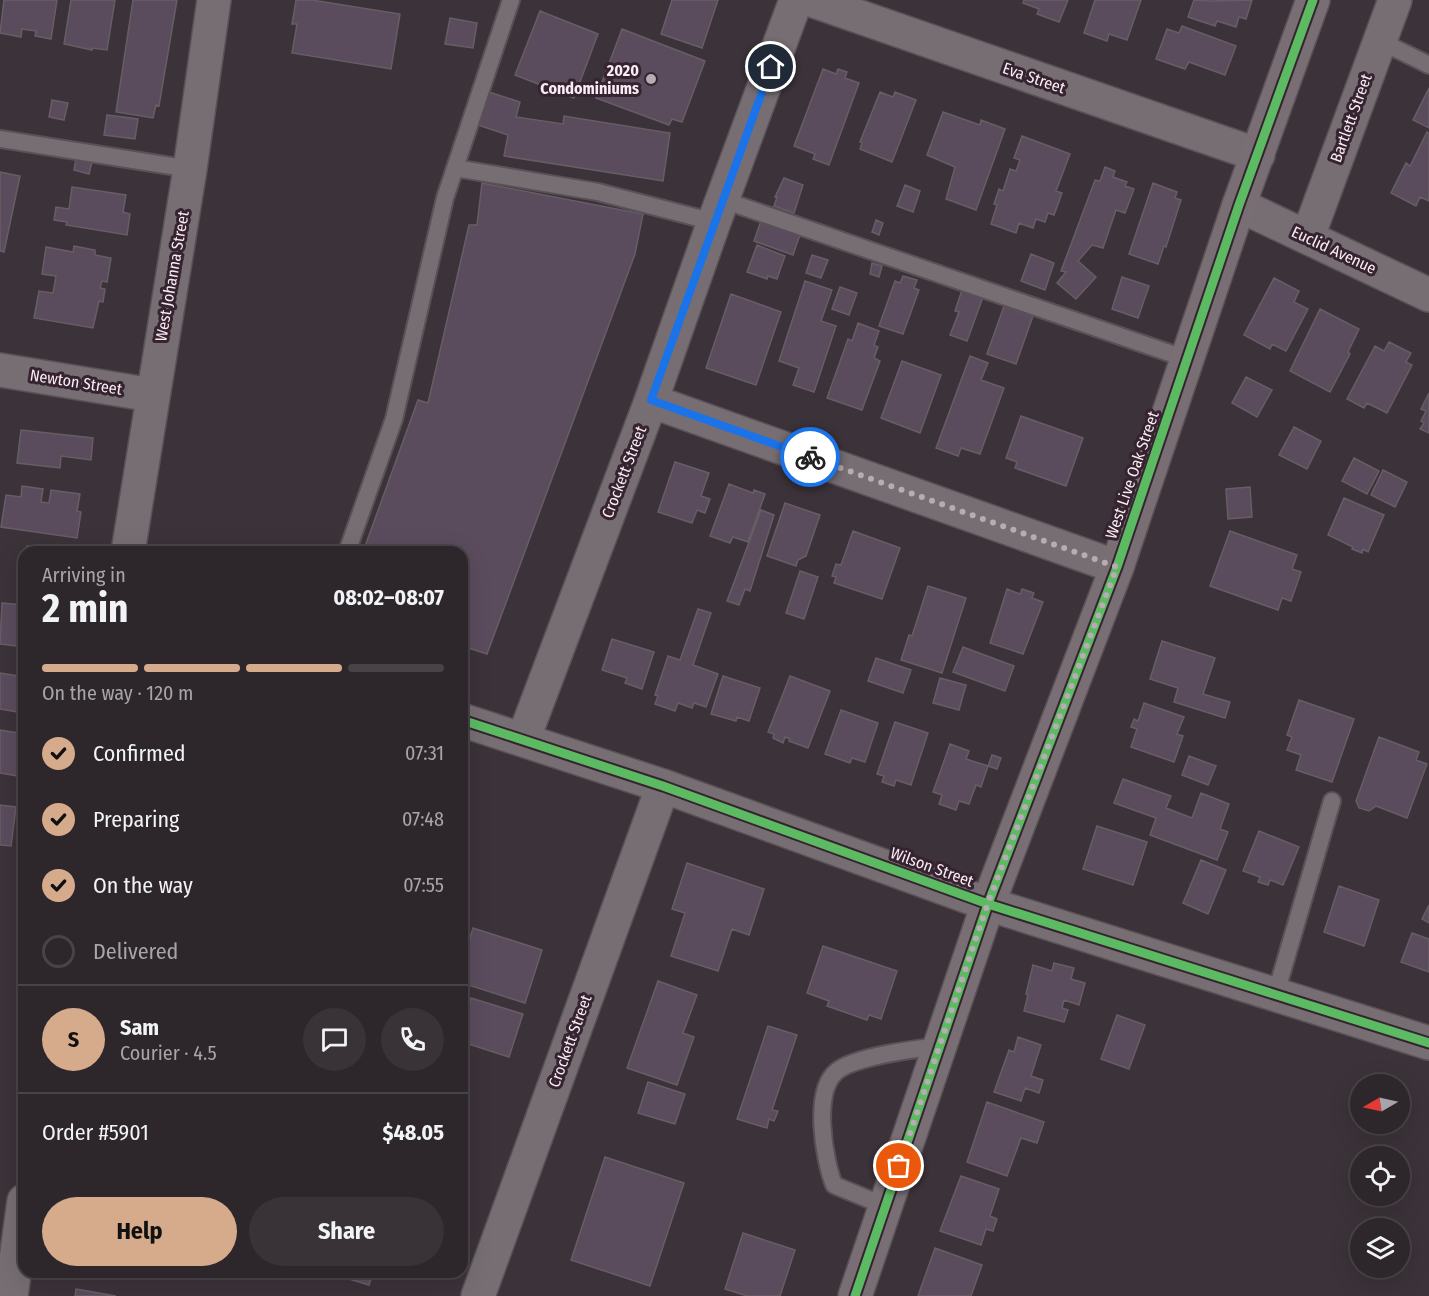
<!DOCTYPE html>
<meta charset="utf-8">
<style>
:root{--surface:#2d262b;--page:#393237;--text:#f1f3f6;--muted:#a7a5a9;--line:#484347;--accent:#d6ab8b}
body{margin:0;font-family:"Fira Sans Condensed",sans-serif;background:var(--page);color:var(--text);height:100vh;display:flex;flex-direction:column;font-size:22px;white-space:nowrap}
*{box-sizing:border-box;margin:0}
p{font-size:20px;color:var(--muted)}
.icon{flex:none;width:33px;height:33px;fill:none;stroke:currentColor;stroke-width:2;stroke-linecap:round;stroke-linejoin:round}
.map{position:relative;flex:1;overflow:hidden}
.panel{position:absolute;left:18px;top:546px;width:450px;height:732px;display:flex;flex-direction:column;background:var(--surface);border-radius:18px;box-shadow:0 6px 24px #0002,0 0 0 2px var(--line)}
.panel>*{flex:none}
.needle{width:39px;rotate:261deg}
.buttons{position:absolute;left:1350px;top:1074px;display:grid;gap:12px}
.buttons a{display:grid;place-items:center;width:60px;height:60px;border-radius:50%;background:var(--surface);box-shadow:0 6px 24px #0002,0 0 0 2px var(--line);font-size:30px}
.pin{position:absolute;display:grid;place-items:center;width:51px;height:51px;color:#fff;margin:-26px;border:3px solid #fff;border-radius:50%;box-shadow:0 2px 6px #0007}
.courier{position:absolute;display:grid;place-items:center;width:60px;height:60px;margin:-30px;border:4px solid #1a73e8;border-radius:50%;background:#fff;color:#222;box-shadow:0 2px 8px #0007}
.headline em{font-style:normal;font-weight:700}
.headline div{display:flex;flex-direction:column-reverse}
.headline{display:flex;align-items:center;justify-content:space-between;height:102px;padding:0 24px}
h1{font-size:39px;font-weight:700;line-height:45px}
.bar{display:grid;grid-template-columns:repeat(4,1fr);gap:9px 6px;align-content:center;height:72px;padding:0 24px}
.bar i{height:8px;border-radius:4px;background:var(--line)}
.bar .current{background:var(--accent)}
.bar p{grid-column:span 4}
.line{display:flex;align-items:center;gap:15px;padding:0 24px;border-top:2px solid var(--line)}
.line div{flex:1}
.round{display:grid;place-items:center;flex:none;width:63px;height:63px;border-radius:32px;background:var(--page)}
ol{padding:0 24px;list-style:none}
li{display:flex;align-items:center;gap:18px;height:66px}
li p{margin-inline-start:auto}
li .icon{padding:6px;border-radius:50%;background:var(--accent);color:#111;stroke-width:4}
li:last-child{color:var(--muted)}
li i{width:33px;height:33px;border:3px solid var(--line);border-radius:50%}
.cta{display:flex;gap:12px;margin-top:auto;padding:12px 24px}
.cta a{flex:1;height:69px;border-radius:36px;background:var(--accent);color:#111;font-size:24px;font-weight:700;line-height:69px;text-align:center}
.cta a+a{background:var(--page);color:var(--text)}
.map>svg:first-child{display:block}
</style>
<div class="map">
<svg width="1429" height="1296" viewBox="0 0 1429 1296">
<rect width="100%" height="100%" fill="#3c3239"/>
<path fill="#5b4c5d" stroke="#665e65" stroke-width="1.5" d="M4 0H57L51 39 35 36 36 31 22 29 21 37 0 33Z
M71 0H115L107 50 92 48V50L64 44Z
M133 0H177L159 106 156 105 153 118 116 112Z
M296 0H312L400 14 391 69 292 53 297 24H292Z
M672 0H718L702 48 661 34Z
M1024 0H1068L1059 22 1037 14 1039 9 1023 3Z
M1095 0H1141L1127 40 1109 34 1107 41 1084 33Z
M1194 0 1211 1 1252 0 1246 19 1239 17 1236 27 1217 21 1215 26 1188 17Z
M540 11 598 34 574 98 515 75Z
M450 18 477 23 473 48 445 44Z
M1182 26 1236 46 1225 75 1189 62 1185 69 1156 59 1167 29 1179 33Z
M622 29 705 61 682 122 672 119 669 125 596 98Z
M823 69 836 74 838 69 847 72 845 78 859 83 829 165 813 159 815 154 794 146Z
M1429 88V128L1413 120Z
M489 92 520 102 516 117 563 124 564 116 670 133 663 181 504 156 508 135 478 125Z
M880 92 893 97 895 92 916 100 892 162 860 149 862 143 860 142Z
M52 100 68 103 64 120 49 117Z
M943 112 980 125 981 120 1005 129 976 210 946 199 955 167 927 155Z
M107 115 138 119 135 139 104 135Z
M1427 132 1429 133V201L1420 197 1416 206 1391 193 1406 163 1410 166Z
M1022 136 1070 154 1056 191 1062 193 1054 215 1048 213 1045 222 1036 219 1033 228 1019 223 1016 233 991 224 997 205 994 204 999 189 1003 191 1010 169 1016 171 1020 160 1014 158Z
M76 159 92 162 89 174 74 170Z
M1105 167 1115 171 1113 177 1127 182 1125 186 1134 189 1125 213 1116 210 1103 248 1092 245 1078 261 1096 277 1076 299 1057 283 1066 272 1061 271 1095 180 1100 181Z
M0 172 20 176 4 252 0 251Z
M784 178 803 185 794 213 774 206 777 197H775Z
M482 183 643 214 635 254 487 654 462 646V552H363L418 400 428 403 469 225H477Z
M1153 183 1177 192 1175 198 1181 200 1166 247 1164 246 1158 264 1129 254Z
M905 185 920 191 913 212 897 206Z
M72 187 126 195 123 212 130 214 127 235 66 225 67 222 54 220 56 207 69 209Z
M762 218 801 232 793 255 754 241Z
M876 220 883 223 879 235 872 232Z
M757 245 785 256 777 279 768 276 767 279 747 272Z
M74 246 95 250V255L111 258 107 282 102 281 100 288 105 289 103 302 99 301 93 328 34 318 39 291 53 293 56 276 42 274 46 247 73 252Z
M1031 254 1054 263 1045 290 1021 281Z
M812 255 828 260 821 278 806 273Z
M872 263 882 266 879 277 870 274Z
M903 276 917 280 914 288 919 290 903 334 879 326 895 281 900 283Z
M1122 277 1149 286 1138 318 1112 309Z
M1274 278 1299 291 1294 302 1308 309 1286 351 1272 344 1270 349 1244 335Z
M805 281 832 290 821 321 836 326 814 392 793 385 799 368 779 361Z
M840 287 857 293 849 315 832 309Z
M962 290 983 297 967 341 950 335 959 312 955 311Z
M731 294 781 312 756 385 706 368Z
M1004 306 1033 316 1016 364 987 354Z
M1320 309 1359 329 1348 352 1350 354 1330 392 1290 371Z
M858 323 879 331 874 345 878 347 874 358 880 361 862 410 827 398 848 339 852 341Z
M1389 342 1411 353 1406 362 1412 365 1387 413 1367 403 1364 408 1347 399 1375 346 1384 351Z
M970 356 988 363 981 380 1004 388 980 454 961 448 958 456 936 448Z
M902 361 941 375 920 433 881 418Z
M1246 377 1272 390 1257 417 1232 403Z
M1429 393V433L1420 429 1424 423 1421 421 1426 411 1421 409Z
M1021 416 1083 438 1066 486 1015 468 1017 462 1006 458Z
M1294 427 1321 441 1307 469 1279 455Z
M21 430 93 438 91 460 61 456 60 468 17 463Z
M1354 458 1379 471 1367 494 1342 481Z
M675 462 709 473 701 496 710 499 705 513 697 510 692 523 658 512Z
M1383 470 1407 482 1395 507 1371 495Z
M729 484 753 493 754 490 765 494 748 542 733 537 730 543 710 536Z
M22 486 43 489 41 502 49 503 51 490 80 494 77 511 81 512 77 538 1 527 6 495 21 497Z
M1250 487 1252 517 1228 519 1226 489Z
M1344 498 1384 515 1368 552 1363 549 1362 553 1352 549 1353 547 1328 535Z
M785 503 820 515 806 556 798 560 796 566 767 556Z
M761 510 774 515 750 591 745 589 739 605 727 601Z
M853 531 900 548 882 599 834 583 836 577 832 576 836 564 841 565Z
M1230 531 1297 555 1292 569 1301 572 1291 601 1282 598 1278 610 1210 586Z
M27 546 68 552H26Z
M800 571 818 577 804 619 786 613Z
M928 586 966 598 942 673 901 660 909 635 912 636Z
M1007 589 1020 594 1022 589 1034 593 1032 598 1043 602 1023 654 990 643Z
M2 603 24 605V647L0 644Z
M698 609 711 613 693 665 718 674 706 707 694 703 692 708 678 703 675 711 655 704 658 696 655 695 668 656 680 660Z
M612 639 654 652 642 689 625 683 627 678 602 670Z
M1162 641 1215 658 1203 694 1230 702 1225 718 1174 702 1178 688 1150 679Z
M963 647 1014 666 1005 691 953 672Z
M876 658 911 670 903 693 868 681Z
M0 673 24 677V713L0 709Z
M723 676 760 688 749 721 737 717 736 721 711 714Z
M790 676 830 691 808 748 789 741 790 739 785 737 783 743 773 738 774 734 768 732Z
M940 678 966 685 959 710 933 703Z
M1299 700 1354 719 1332 782 1296 770 1301 755 1287 750 1292 737 1287 735Z
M1144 703 1184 717 1177 734 1183 736 1174 762 1131 747 1137 729 1131 727 1134 719 1138 721Z
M841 710 878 723 865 762 852 758 850 763 825 754Z
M895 722 928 733 911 785 896 780 894 786 882 782 884 776 877 774Z
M0 730 24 734V777L0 773Z
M1379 737 1419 752 1416 760 1427 764 1407 818 1376 806 1369 811 1359 808 1356 801Z
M950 744 969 751 966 759 988 766 981 787 976 785 969 804 959 801 956 810 939 804 942 795 933 792Z
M992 755 1001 758 997 769 988 766Z
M1189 756 1216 766 1208 785 1182 775Z
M1123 779 1171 796 1166 808 1192 818 1201 793 1229 804 1220 829 1228 832 1217 860 1150 835 1156 818 1114 803Z
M0 805 16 807 11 846 0 845Z
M1097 826 1147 842 1133 885 1083 869Z
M1259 831 1299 847 1283 885 1270 880 1268 885 1258 882 1260 877 1243 871Z
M1201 860 1226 870 1208 914 1183 903Z
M687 863 764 889 749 935 732 929 718 971 671 956 685 913 672 909Z
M1339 886 1379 900 1364 946 1324 932Z
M1429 905V923L1422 919Z
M473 928 542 950 525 1003 462 983V963Z
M1412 933 1429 939V972L1401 962Z
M823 946 897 971 881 1019 869 1015 867 1020 827 1006 829 1001 807 993Z
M1054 963 1074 968 1071 979 1085 983 1079 1005 1064 1000 1062 1008 1068 1010 1064 1022 1024 1011 1028 995 1026 994 1033 965 1052 971Z
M658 981 697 995 683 1033 694 1037 677 1085 627 1068Z
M471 998 523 1014 509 1057 462 1042V1028Z
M1117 1015 1145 1025 1129 1069 1101 1059Z
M768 1026 797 1035 772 1110 778 1111 774 1121 769 1119 767 1128 737 1119Z
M1018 1037 1041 1045 1031 1076 1043 1080 1039 1093 1025 1088 1021 1101 994 1092 1009 1050 1014 1052Z
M648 1082 685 1094 675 1124 638 1113Z
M987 1102 1044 1122 1037 1143 1021 1138 1007 1176 967 1162Z
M605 1157 684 1183 650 1286 571 1260Z
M961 1176 999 1189 990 1216 997 1219 993 1231 986 1229 981 1245 940 1231Z
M743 1233 795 1250 780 1296H747L725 1289Z
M935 1248 982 1265 971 1296H918Z
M326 1272H373L369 1285Z
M76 1289 116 1296H75Z"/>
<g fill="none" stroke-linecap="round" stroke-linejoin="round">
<defs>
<path id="lane" d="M1380 41 1429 65
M0 139 190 169
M455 168 598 192 714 222
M723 200 1187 359
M347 552 394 419 445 198 511 0
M1276 993 1332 801
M885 1206 834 1185C824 1159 812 1091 837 1071 856 1056 915 1049 940 1046"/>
<path id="street" d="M811 0 1258 155
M1239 205 1429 295
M1308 236 1395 0
M0 370 152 395
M651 401 1117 567
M128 552 190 169 214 0
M462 720 663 786 988 904 1429 1043
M523 740 651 401 714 222 796 0
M11 1296 24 1201
M478 1296 663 786"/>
<path id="secondary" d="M855 1296 988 904 1117 567 1239 205 1313 0"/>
</defs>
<use href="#lane" stroke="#5a5157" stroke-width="20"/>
<use href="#street" stroke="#5a5157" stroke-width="36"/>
<use href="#secondary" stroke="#5a5157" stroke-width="36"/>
<use href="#lane" stroke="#766e73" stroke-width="16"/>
<use href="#street" stroke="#766e73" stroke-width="33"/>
<use href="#secondary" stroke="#786e74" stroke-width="33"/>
<defs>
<path id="cycleway" d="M462 720 663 786 988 904 1429 1043
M855 1296 988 904 1117 567 1239 205 1313 0"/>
</defs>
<use href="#cycleway" stroke="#362330" stroke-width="13"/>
<use href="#cycleway" stroke="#5cba63" stroke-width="9"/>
</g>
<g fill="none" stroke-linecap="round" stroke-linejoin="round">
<path stroke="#b8abb3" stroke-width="6" stroke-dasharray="0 10.8" d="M810 457 1117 567 988 903 899 1166"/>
<path stroke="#1a73e8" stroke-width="8" d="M771 67 651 400 810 457"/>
</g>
<circle fill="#b8abb3" stroke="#362330" stroke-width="2" cx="651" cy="79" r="6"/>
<g text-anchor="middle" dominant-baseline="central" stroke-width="6" stroke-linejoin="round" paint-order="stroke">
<g font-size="16" font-weight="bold" fill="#faecf5" stroke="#362330" text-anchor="end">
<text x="639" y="70">2020<tspan x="639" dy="18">Condominiums</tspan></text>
</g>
<g font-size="16" fill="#faecf5" stroke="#362330">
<text transform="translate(1034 78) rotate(19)">Eva Street</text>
<text transform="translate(1351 118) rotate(-70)">Bartlett Street</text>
<text transform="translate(1334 250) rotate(25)">Euclid Avenue</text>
<text transform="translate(172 276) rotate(-80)">West Johanna Street</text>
<text transform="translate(76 382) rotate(9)">Newton Street</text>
<text transform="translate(624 472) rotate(-69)">Crockett Street</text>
<text transform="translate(1132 475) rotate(-71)">West Live Oak Street</text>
<text transform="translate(932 867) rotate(20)">Wilson Street</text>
<text transform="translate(570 1041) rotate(-70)">Crockett Street</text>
</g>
</g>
</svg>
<div class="buttons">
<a><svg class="needle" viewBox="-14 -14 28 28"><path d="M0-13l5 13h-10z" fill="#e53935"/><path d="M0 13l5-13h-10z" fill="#a7a5a9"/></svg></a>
<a><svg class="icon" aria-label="locate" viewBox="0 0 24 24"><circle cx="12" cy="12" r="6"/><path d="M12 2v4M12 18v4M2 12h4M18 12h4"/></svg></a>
<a><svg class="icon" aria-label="layers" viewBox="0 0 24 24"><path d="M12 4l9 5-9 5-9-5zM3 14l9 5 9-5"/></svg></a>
</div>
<div class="pin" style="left:899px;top:1166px;background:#ea580c"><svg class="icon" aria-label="bag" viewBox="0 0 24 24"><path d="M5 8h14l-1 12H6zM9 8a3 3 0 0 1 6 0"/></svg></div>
<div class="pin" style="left:771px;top:67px;background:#1f2937"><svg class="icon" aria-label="home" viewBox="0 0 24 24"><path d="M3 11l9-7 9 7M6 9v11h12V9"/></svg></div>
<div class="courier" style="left:810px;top:457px"><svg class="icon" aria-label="bike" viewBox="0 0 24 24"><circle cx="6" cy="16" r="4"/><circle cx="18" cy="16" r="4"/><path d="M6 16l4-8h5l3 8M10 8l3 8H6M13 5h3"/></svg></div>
<section class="panel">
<div class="headline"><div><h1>2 min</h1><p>Arriving in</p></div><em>08:02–08:07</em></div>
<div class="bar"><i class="current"></i><i class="current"></i><i class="current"></i><i></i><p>On the way · 120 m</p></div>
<ol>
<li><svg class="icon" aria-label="check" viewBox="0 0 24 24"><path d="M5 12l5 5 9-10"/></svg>Confirmed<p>07:31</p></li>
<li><svg class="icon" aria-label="check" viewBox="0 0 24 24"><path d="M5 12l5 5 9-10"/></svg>Preparing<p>07:48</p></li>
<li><svg class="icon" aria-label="check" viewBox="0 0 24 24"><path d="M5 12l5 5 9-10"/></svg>On the way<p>07:55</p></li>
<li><i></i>Delivered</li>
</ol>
<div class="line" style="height:108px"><b class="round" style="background:var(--accent);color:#111">S</b><div><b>Sam</b><p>Courier · 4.5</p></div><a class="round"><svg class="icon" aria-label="chat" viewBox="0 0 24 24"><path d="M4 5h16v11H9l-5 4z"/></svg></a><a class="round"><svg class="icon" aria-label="phone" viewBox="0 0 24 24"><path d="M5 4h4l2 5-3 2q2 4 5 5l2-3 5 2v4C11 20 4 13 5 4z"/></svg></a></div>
<div class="line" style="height:78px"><div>Order #5901</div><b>$48.05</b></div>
<div class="cta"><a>Help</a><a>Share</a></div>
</section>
</div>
